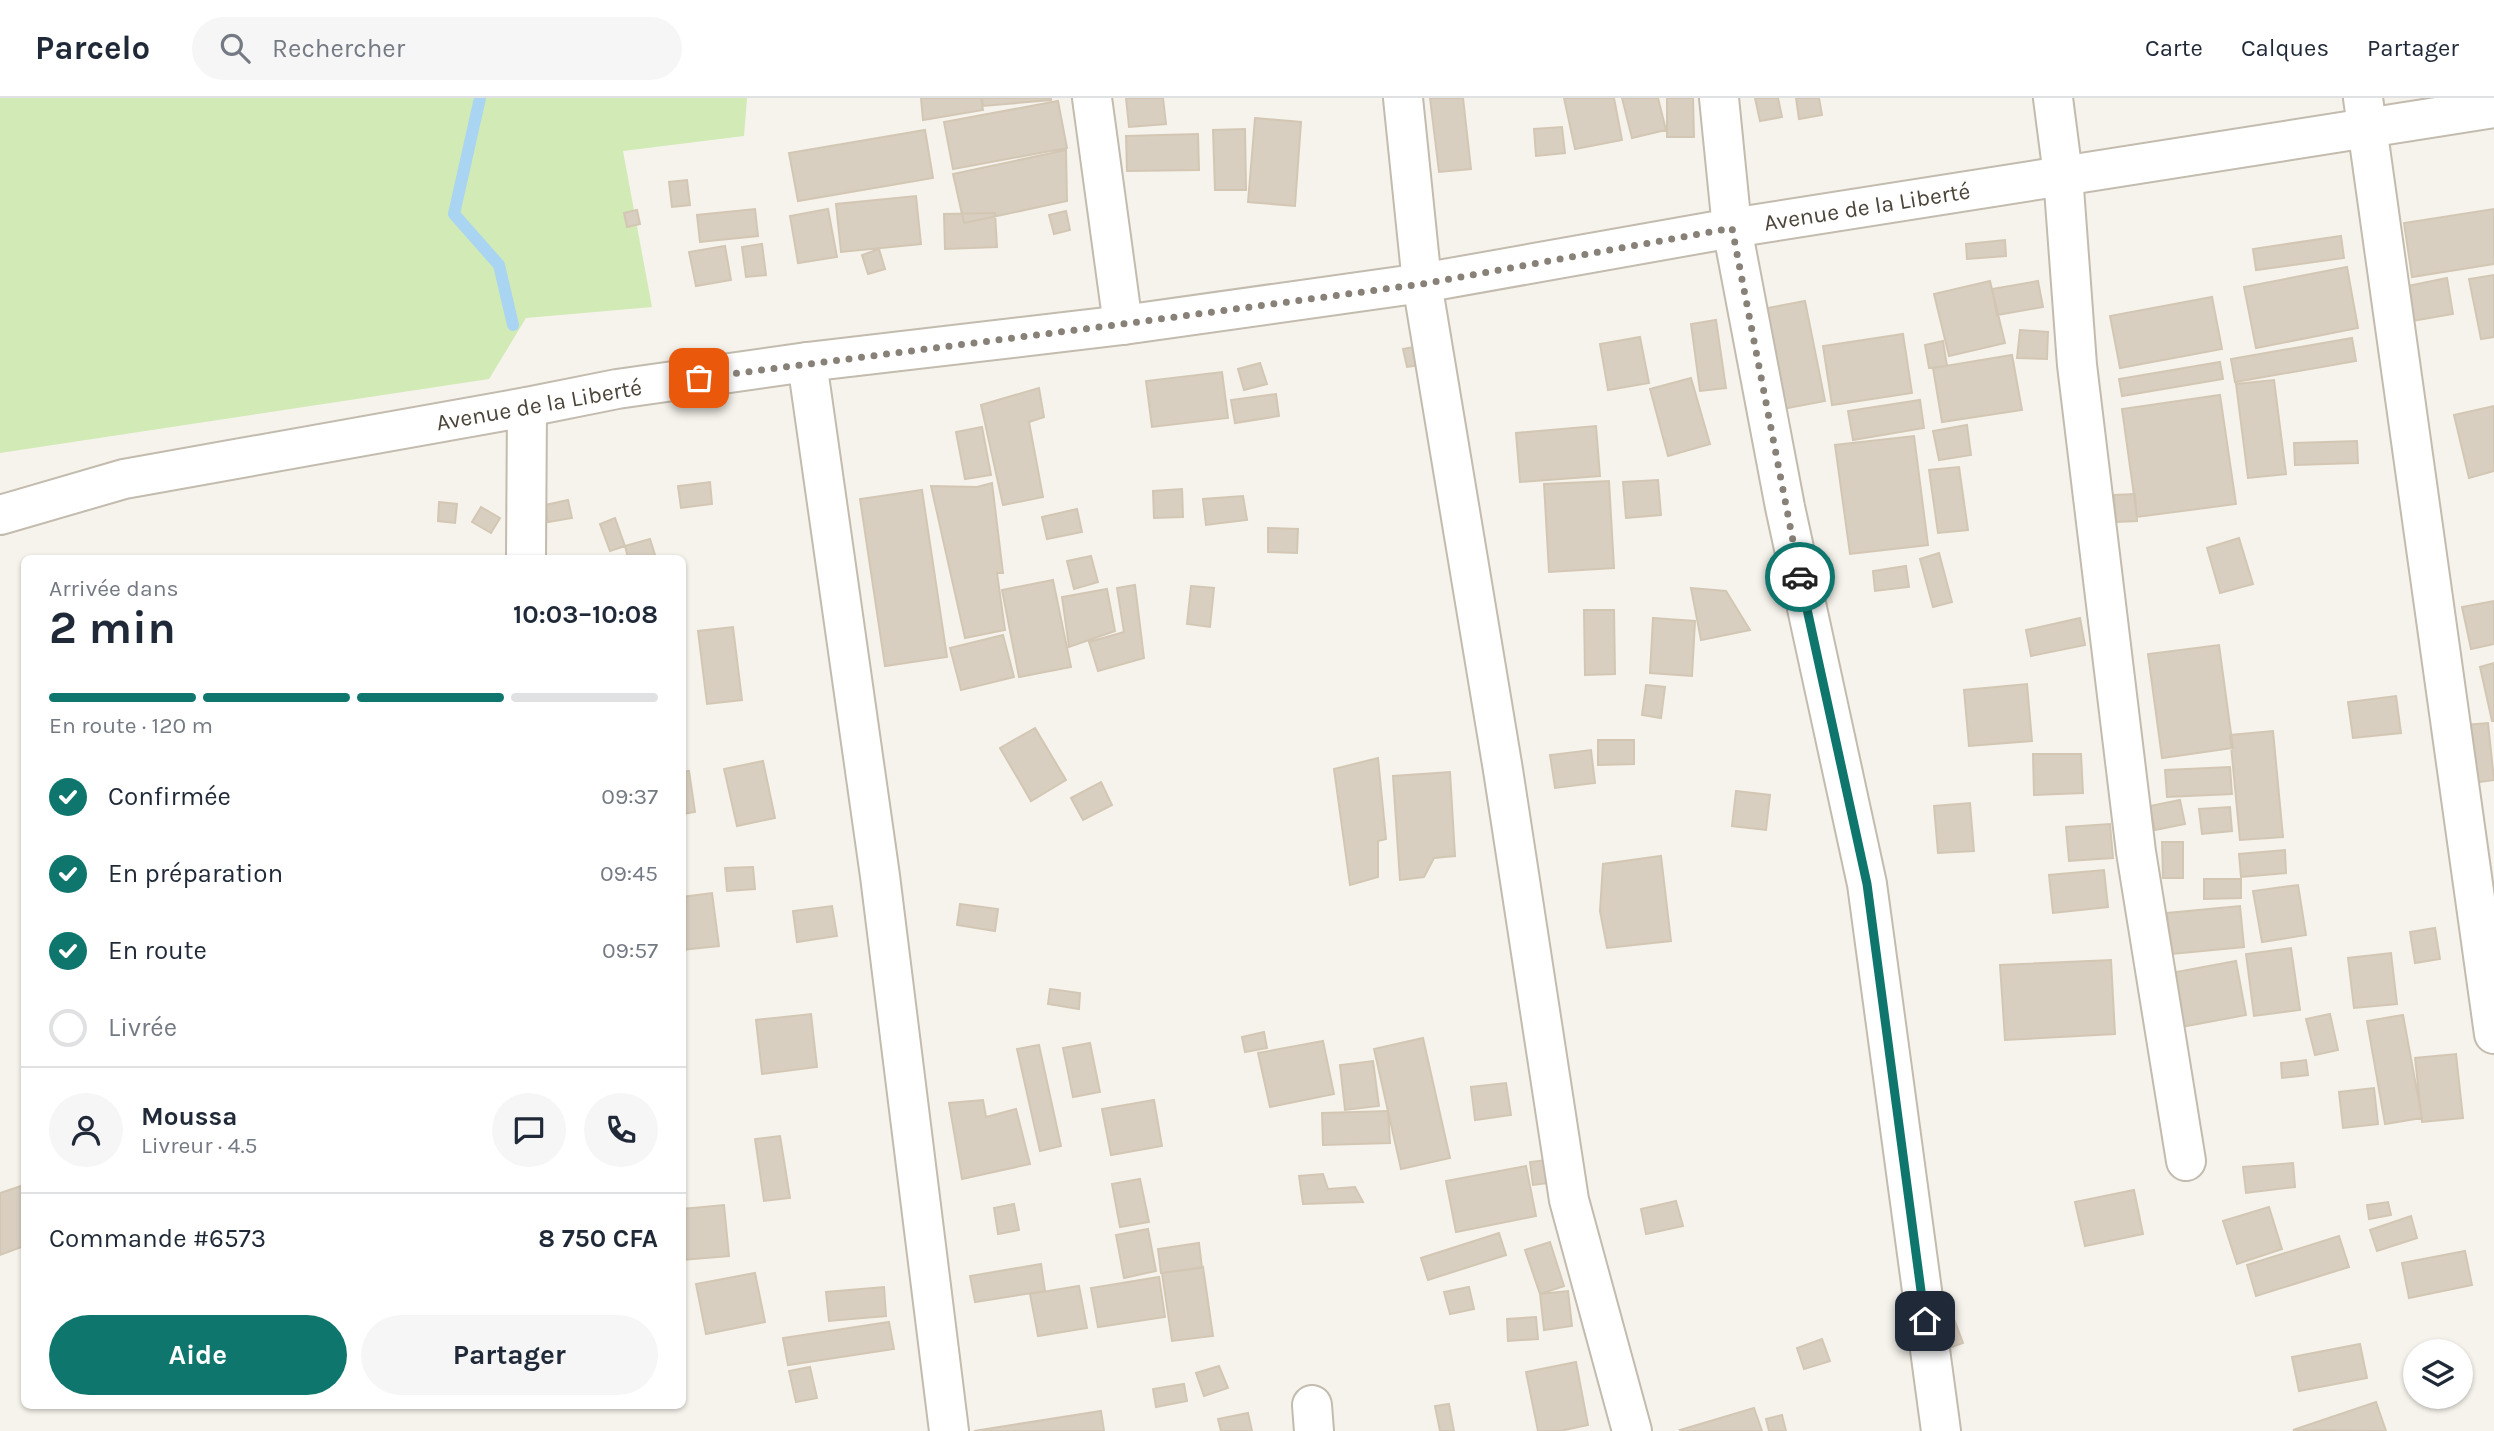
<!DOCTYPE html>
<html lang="fr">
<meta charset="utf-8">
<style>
:root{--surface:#fff;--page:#f6f6f7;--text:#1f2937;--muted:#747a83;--line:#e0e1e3;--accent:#0f766e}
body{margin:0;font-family:Karla,sans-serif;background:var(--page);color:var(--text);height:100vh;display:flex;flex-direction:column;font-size:26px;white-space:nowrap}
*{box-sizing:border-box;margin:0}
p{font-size:23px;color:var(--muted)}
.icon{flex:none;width:38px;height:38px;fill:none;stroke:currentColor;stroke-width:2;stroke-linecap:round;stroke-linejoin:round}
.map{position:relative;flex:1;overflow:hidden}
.details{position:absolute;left:21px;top:457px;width:665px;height:854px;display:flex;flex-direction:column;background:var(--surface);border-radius:10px;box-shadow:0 2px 5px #0004}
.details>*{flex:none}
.fabs{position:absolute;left:2403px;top:1241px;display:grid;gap:14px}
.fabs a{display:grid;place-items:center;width:70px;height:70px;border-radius:50%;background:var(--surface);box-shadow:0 2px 5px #0004;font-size:35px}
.pin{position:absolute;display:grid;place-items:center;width:60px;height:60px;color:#fff;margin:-30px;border-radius:14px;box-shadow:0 4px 10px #0006}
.courier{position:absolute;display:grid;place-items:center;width:70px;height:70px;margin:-35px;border:5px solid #0f766e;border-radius:50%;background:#fff;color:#222;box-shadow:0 2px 9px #0007}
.headline em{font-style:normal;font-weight:700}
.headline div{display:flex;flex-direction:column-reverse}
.headline{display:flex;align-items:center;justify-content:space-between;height:119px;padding:0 28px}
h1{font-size:46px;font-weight:700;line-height:52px}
.bar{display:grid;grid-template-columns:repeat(4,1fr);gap:10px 7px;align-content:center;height:84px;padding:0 28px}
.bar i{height:9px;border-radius:5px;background:var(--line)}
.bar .selected{background:var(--accent)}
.bar p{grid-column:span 4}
.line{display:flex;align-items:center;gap:18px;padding:0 28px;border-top:2px solid var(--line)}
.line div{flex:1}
.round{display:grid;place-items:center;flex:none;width:74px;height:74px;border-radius:37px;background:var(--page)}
ol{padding:0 28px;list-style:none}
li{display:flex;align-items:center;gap:21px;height:77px}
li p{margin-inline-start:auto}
li .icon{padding:7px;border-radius:50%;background:var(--accent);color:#fff;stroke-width:4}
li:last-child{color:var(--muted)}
li i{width:38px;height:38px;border:4px solid var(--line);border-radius:50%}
.cta{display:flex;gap:14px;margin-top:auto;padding:14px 28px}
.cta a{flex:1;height:80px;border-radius:42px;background:var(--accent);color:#fff;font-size:28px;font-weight:700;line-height:80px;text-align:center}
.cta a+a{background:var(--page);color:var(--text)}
header{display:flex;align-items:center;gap:42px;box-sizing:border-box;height:98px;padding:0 35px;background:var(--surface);border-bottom:2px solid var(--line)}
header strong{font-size:33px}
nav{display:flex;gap:38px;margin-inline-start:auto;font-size:24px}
.search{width:490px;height:63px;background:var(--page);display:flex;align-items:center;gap:18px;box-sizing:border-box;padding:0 24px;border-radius:38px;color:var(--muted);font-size:26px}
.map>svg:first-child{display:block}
</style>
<header>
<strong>Parcelo</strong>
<div class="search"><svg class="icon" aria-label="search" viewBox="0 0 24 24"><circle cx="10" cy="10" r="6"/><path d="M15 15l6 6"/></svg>Rechercher</div>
<nav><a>Carte</a><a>Calques</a><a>Partager</a></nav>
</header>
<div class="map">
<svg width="2494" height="1333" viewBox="0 0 2494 1333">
<rect width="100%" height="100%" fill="#f6f3ec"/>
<path fill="#d2eab5" d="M0 0H747L744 38 623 53 652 209 526 220 489 281 0 355Z"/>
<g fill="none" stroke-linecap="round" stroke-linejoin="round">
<path stroke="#a9d4f2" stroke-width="12" d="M480 0 454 116 499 167 513 227"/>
</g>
<path fill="#d8cfc1" stroke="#d3c7b4" stroke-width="2" d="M921 0H981L983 12 923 22Z
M982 0H1051V2L983 8Z
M1126 0H1163L1166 26 1129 29Z
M1430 0H1463L1471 71 1439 74Z
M1564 0H1614L1622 42 1575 51Z
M1622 0H1658L1666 32 1632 40Z
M1667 0H1693L1694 39H1667Z
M1755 0H1778L1782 19 1760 23Z
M1796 0H1819L1822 17 1799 21Z
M1058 3 1067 50 953 71 944 24Z
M1255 20 1301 24 1295 108 1248 104Z
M1562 29 1565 55 1536 58 1534 31Z
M1245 31 1246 92H1215L1213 32Z
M925 32 933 80 798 103 789 55Z
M1198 36 1199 72 1127 73 1126 38Z
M1066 52 1067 103 964 125 953 76Z
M687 82 690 107 672 109 669 84Z
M916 98 921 146 841 154 836 106Z
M755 111 758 138 700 144 697 117Z
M828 111 837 159 798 165 790 118Z
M2494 111V166L2412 179 2404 125Z
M637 112 640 126 627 129 624 115Z
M1066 113 1070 132 1054 136 1049 117Z
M995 115 997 149 945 151 944 116Z
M2341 138 2344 160 2256 172 2253 151Z
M2005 142 2006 158 1967 161 1966 146Z
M762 146 766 177 746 179 742 149Z
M725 148 731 182 696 188 689 154Z
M879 151 885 171 868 176 862 157Z
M2347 169 2358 230 2256 250 2244 189Z
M2494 177V239L2481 241 2469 181Z
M2447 180 2453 216 2400 225 2393 191Z
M1990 183 2005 245 1949 258 1934 196Z
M2038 183 2043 209 1997 217 1992 191Z
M2212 199 2222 251 2120 270 2110 218Z
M1805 203 1825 303 1782 311 1762 211Z
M1716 222 1726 290 1700 293 1691 226Z
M2020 232 2048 234 2047 261 2017 260Z
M1903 236 1912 295 1832 307 1823 248Z
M1640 239 1649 285 1608 292 1600 246Z
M2352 240 2356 263 2235 284 2231 261Z
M1943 243 1947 268 1929 270 1925 247Z
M1419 248 1422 267 1407 269 1403 251Z
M2012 257 2022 312 1942 324 1933 270Z
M2220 264 2223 281 2122 298 2119 281Z
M1260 265 1267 286 1244 292 1238 271Z
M1222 274 1228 320 1152 329 1146 283Z
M1691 280 1710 346 1668 358 1650 291Z
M2274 282 2286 376 2248 380 2236 286Z
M1039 290 1044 319 1029 324 1043 399 1003 407 981 307Z
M1276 296 1279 318 1235 325 1231 302Z
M2220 297 2236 406 2137 419 2122 311Z
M1920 302 1924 330 1853 342 1848 313Z
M2494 308V373L2469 380 2454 317Z
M1967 327 1971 357 1939 362 1933 333Z
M1596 328 1600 378 1520 384 1516 335Z
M982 329 991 377 965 381 956 334Z
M1914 338 1928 447 1850 456 1835 347Z
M2357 343 2358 365 2295 367 2294 345Z
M1959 369 1968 432 1938 435 1929 372Z
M1658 382 1661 417 1626 420 1623 384Z
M1609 383 1614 470 1549 474 1544 386Z
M710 384 712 406 681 410 678 388Z
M992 385 1003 475H997L1005 532 965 540 931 388 977 389Z
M1182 391 1183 419 1154 420 1153 393Z
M922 392 947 559 885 568 860 401Z
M2135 396 2137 423 2116 424 2114 397Z
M1243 398 1247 422 1206 427 1203 401Z
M568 402 572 420 548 424 545 407Z
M439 404 457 406 455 425 438 423Z
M481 409 500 420 491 435 472 424Z
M1077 411 1082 434 1047 441 1042 419Z
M615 420 625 448 610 453 600 426Z
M1268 430 1298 431 1297 455 1268 454Z
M2239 440 2253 486 2220 495 2207 450Z
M650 441 656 460H628L625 448Z
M1939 455 1952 504 1933 509 1920 461Z
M1091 458 1098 484 1074 491 1067 463Z
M1906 468 1909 489 1875 493 1873 473Z
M1053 482 1071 569 1019 579 1002 492Z
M1135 487 1144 560 1098 573 1089 544 1124 534 1117 490Z
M1191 488 1214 490 1210 529 1187 526Z
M1691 490 1726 493 1750 532 1701 542Z
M1107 491 1115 533 1069 549 1062 499Z
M2494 503V546L2471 551 2462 509Z
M1584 512H1614L1615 576 1585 577Z
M1653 520 1695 523 1692 578 1650 575Z
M2080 520 2085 547 2031 558 2026 532Z
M733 529 742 602 707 606 698 533Z
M1003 537 1014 579 961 592 950 550Z
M2219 547 2233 650 2162 660 2148 556Z
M2494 565V623H2492L2480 569Z
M2027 586 2032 643 1969 648 1964 592Z
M1646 587 1665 589 1661 620 1642 617Z
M2396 598 2401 635 2353 640 2348 604Z
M2488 625 2494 682 2472 685 2465 627Z
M1035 630 1066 682 1031 703 1000 650Z
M2273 633 2283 739 2240 742 2230 637Z
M1598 642H1634V666L1598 667Z
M1591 652 1595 685 1555 690 1550 657Z
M2033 656H2081L2083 695 2034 697Z
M1378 660 1386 741 1378 743V779L1350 787 1334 671Z
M763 663 775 720 737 728 724 671Z
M2230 669 2232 696 2167 699 2165 672Z
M689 673 695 714 682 716V674Z
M1450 674 1455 758 1434 760 1424 779 1400 782 1393 678Z
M1101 684 1112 707 1083 722 1071 700Z
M1736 693 1770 697 1766 732 1732 728Z
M2180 702 2185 726 2155 732 2150 708Z
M1970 705 1974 753 1938 755 1934 708Z
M2230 709 2232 733 2202 736 2199 711Z
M2110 726 2113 760 2069 763 2066 729Z
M2162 744H2183V780H2163Z
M2285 752 2286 775 2241 779 2239 756Z
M1661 758 1671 843 1607 850 1600 813 1603 766Z
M753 769 755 791 727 793 725 770Z
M2104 772 2108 809 2053 815 2049 777Z
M2204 781H2241V800L2204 801Z
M2298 787 2306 837 2262 844 2253 793Z
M712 795 719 848 682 852V799Z
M960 806 998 811 995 833 957 827Z
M832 808 837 838 797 844 793 813Z
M2240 808 2244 849 2172 856 2167 815Z
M2435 830 2440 861 2415 865 2410 834Z
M2291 850 2300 912 2254 918 2246 856Z
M2391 855 2397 906 2354 910 2348 860Z
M2111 862 2115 936 2005 942 2000 867Z
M2236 863 2246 917 2181 929 2171 875Z
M1050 891 1080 895 1079 911 1048 906Z
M811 916 817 969 762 976 756 922Z
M2330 916 2338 952 2315 957 2306 921Z
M2403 917 2422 1020 2385 1026 2367 923Z
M1264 934 1267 950 1245 954 1242 939Z
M1423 940 1450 1060 1401 1071 1374 951Z
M1323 943 1334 996 1270 1009 1258 955Z
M1090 945 1100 994 1073 999 1063 950Z
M1039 947 1061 1048 1040 1053 1017 951Z
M2456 956 2463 1020 2422 1024 2415 960Z
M2306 962 2308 977 2282 980 2281 965Z
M1373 963 1379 1008 1345 1012 1340 967Z
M1506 985 1511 1017 1475 1022 1471 989Z
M2374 990 2378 1026 2343 1030 2339 994Z
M983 1002 986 1019 1016 1011 1030 1066 962 1081 949 1005Z
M1154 1002 1162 1048 1111 1057 1102 1011Z
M1388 1013 1390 1045 1323 1047 1322 1015Z
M780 1038 790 1100 764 1103 755 1041Z
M1546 1062 1549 1085 1533 1087 1530 1064Z
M2293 1065 2295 1089 2246 1095 2243 1069Z
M1526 1068 1536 1118 1456 1134 1446 1083Z
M1323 1076 1328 1091 1355 1089 1363 1104 1303 1106 1299 1078Z
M1140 1081 1149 1124 1120 1129 1112 1086Z
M24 1087V1148L0 1157V1095Z
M2134 1092 2143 1136 2085 1148 2075 1104Z
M1676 1103 1683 1128 1646 1136 1641 1111Z
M2388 1104 2391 1117 2369 1121 2367 1107Z
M1014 1106 1019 1132 998 1136 994 1110Z
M724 1107 729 1158 682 1162V1111Z
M2269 1109 2282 1151 2237 1166 2223 1123Z
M2411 1118 2417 1140 2377 1153 2370 1132Z
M1148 1131 1156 1173 1124 1180 1116 1137Z
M1499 1135 1506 1157 1428 1182 1421 1160Z
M2339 1138 2349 1169 2256 1198 2247 1167Z
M1550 1144 1564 1188 1540 1196 1525 1152Z
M1199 1145 1202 1170 1161 1175 1158 1151Z
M2465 1153 2472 1187 2409 1200 2402 1165Z
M1041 1166 1045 1193 975 1204 970 1178Z
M1203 1169 1213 1238 1172 1243 1162 1175Z
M755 1175 765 1224 706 1236 696 1186Z
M1159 1179 1165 1219 1098 1229 1091 1190Z
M1079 1188 1087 1230 1038 1238 1030 1196Z
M884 1189 886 1218 829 1223 826 1194Z
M1469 1189 1474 1211 1450 1216 1444 1194Z
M1568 1193 1572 1228 1544 1232 1540 1196Z
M1536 1219 1538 1241 1508 1243 1507 1221Z
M1954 1221 1963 1245 1925 1259 1916 1235Z
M889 1224 894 1251 788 1267 783 1240Z
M1822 1241 1830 1263 1804 1271 1797 1250Z
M2360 1246 2367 1280 2299 1293 2292 1259Z
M1576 1264 1588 1327 1560 1333H1538L1526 1274Z
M1219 1268 1228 1290 1204 1298 1196 1275Z
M810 1269 817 1300 796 1304 789 1273Z
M1184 1286 1187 1303 1156 1309 1153 1291Z
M2376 1304 2386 1333 2293 1332Z
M1449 1306 1454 1333H1440L1435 1308Z
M1754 1310 1762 1333H1681L1680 1332Z
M1101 1313 1104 1333H974Z
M1248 1315 1252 1333H1221L1218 1321Z
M1782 1317 1786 1333H1769L1766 1321Z"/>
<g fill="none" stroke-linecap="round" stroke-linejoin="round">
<defs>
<path id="minor" d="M1092 0 1123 227
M1403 0 1422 185 1503 672 1569 1102 1632 1333
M1719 0 1732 130 1785 409 1867 786 1941 1333
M2053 0 2063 77 2077 267 2136 754 2186 1063
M2363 0 2494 936
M807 264 880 778 949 1333
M526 460 527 309
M1312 1307 1314 1333"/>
<path id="tertiary" d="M0 417 124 381 527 309 617 291 807 264 1123 227 1422 185 1732 130 2494 10"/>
</defs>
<use href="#minor" stroke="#c2bbae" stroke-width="42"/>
<use href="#tertiary" stroke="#c2bbae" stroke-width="42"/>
<use href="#minor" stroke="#fff" stroke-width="38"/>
<use href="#tertiary" stroke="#fff" stroke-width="38"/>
</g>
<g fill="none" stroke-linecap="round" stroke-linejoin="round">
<path stroke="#878178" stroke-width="7" stroke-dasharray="0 12.6" d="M699 280 1123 226 1422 186 1732 130 1800 479"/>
<path stroke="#0f766e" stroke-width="9" d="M1800 479 1867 786 1925 1223"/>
</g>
<g text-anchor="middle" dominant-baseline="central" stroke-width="6" stroke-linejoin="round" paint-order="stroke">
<g font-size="23" fill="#4b4439" stroke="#fff">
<text transform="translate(1867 109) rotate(-9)">Avenue de la Liberté</text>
<text transform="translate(539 307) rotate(-10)">Avenue de la Liberté</text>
</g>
</g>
</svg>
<div class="fabs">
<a><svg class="icon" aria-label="layers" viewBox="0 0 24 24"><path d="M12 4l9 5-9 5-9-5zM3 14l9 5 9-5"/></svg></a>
</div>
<div class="pin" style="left:699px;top:280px;background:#ea580c"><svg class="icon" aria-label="bag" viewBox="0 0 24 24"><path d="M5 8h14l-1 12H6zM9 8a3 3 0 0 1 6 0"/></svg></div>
<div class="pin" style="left:1925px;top:1223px;background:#1f2937"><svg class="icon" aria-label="home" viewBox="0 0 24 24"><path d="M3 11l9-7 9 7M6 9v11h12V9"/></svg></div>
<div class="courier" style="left:1800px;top:479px"><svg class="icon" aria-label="car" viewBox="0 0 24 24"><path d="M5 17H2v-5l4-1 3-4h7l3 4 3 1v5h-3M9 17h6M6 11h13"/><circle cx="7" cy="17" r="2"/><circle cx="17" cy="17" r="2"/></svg></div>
<section class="details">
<div class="headline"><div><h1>2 min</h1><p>Arrivée dans</p></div><em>10:03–10:08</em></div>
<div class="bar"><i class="selected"></i><i class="selected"></i><i class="selected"></i><i></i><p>En route · 120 m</p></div>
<ol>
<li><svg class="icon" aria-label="check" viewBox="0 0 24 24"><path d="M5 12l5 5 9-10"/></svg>Confirmée<p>09:37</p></li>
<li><svg class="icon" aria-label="check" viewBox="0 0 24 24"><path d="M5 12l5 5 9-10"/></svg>En préparation<p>09:45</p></li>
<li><svg class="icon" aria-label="check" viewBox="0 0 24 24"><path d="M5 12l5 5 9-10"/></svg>En route<p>09:57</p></li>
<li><i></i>Livrée</li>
</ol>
<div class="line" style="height:126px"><a class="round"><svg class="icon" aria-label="person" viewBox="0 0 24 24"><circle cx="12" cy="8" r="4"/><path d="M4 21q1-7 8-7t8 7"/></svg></a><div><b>Moussa</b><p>Livreur · 4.5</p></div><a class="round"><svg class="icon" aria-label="chat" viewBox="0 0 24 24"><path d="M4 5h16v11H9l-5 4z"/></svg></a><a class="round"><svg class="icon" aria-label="phone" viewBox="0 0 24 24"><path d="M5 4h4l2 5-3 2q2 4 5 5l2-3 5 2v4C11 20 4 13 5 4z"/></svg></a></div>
<div class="line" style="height:91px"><div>Commande #6573</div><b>8 750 CFA</b></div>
<div class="cta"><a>Aide</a><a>Partager</a></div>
</section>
</div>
